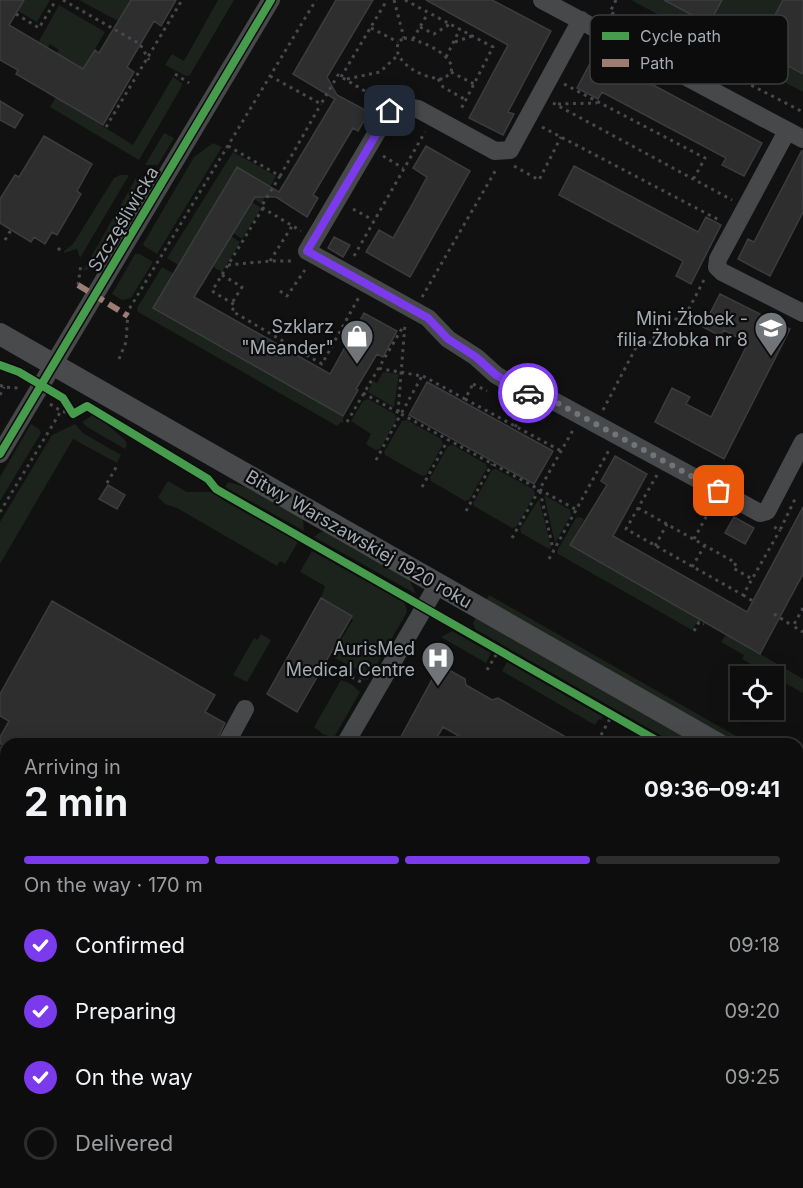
<!DOCTYPE html>
<meta charset="utf-8">
<style>
:root{--surface:#0d0d0e;--page:#161617;--text:#f1f3f6;--muted:#9a9c9e;--line:#2d2d2e;--accent:#7c3aed}
body{margin:0;font-family:Inter,sans-serif;background:var(--page);color:var(--text);height:100vh;display:flex;flex-direction:column;font-size:22px;white-space:nowrap}
*{box-sizing:border-box;margin:0}
p{font-size:20px;color:var(--muted)}
.icon{flex:none;width:33px;height:33px;fill:none;stroke:currentColor;stroke-width:2;stroke-linecap:round;stroke-linejoin:round}
.map{position:relative;flex:1;overflow:hidden}
.panel{position:absolute;left:0px;top:738px;width:804px;height:450px;display:flex;flex-direction:column;background:var(--surface);border-radius:18px 18px 0 0;box-shadow:0 6px 24px #0002,0 0 0 2px var(--line)}
.panel>*{flex:none}
.fabs{position:absolute;left:730px;top:666px;display:grid;gap:12px}
.fabs a{display:grid;place-items:center;width:54px;height:54px;border-radius:0px;background:var(--surface);box-shadow:0 6px 24px #0002,0 0 0 2px var(--line);font-size:30px}
.pin{position:absolute;display:grid;place-items:center;width:51px;height:51px;color:#fff;margin:-26px;border-radius:12px;box-shadow:0 3px 9px #0006}
.courier{position:absolute;display:grid;place-items:center;width:60px;height:60px;margin:-30px;border:4px solid #7c3aed;border-radius:50%;background:#fff;color:#222;box-shadow:0 2px 8px #0007}
.summary em{font-style:normal;font-weight:700}
.summary div{display:flex;flex-direction:column-reverse}
.summary{display:flex;align-items:center;justify-content:space-between;height:102px;padding:0 24px}
h1{font-size:39px;font-weight:700;line-height:45px}
.bar{display:grid;grid-template-columns:repeat(4,1fr);gap:9px 6px;align-content:center;height:72px;padding:0 24px}
.bar i{height:8px;border-radius:4px;background:var(--line)}
.bar .selected{background:var(--accent)}
.bar p{grid-column:span 4}
ol{padding:0 24px;list-style:none}
li{display:flex;align-items:center;gap:18px;height:66px}
li p{margin-inline-start:auto}
li .icon{padding:6px;border-radius:50%;background:var(--accent);color:#fff;stroke-width:4}
li:last-child{color:var(--muted)}
li i{width:33px;height:33px;border:3px solid var(--line);border-radius:50%}
.map>svg:first-child{display:block}
</style>
<div class="map">
<svg width="803" height="1188" viewBox="0 0 803 1188">
<rect width="100%" height="100%" fill="#111112"/>
<path fill="#1c221c" d="M24 0H50L37 22 18 11Z
M79 0H131L118 21Z
M218 0H234L190 75 186 76 165 65 172 54 184 61Z
M631 0H803V92Z
M59 5 105 32 83 69 57 54 59 50 50 44 47 49 38 43Z
M173 77 182 83V86L139 160 50 107 56 97 133 145Z
M164 133 174 138 158 165H145Z
M213 143 222 147 157 254 144 246 143 244 194 157Z
M233 152 276 176 261 204 254 199 263 183 236 167 178 265 167 258Z
M120 175H129L80 258 77 249 64 253V251L73 244 114 178Z
M136 178 141 184V193L96 266 83 271Z
M252 202 261 208 242 239 233 233Z
M231 236 240 242 222 272 213 267 214 265Z
M135 254H140L153 262 131 298 122 300 112 294Z
M162 267 180 277 153 308 343 416V423L341 422 337 426 138 312 137 308Z
M383 372 399 374 394 407 368 392 373 381 377 383Z
M368 399 395 414 397 419 380 449 376 450 366 444 371 434 351 421 363 401Z
M95 414 125 440 127 445 125 449 87 427 82 422Z
M407 420 441 439 443 444 426 475 422 476 385 455 384 452 402 421Z
M31 424 39 429 41 433 0 501V477Z
M75 424 83 433 121 455 117 463 73 439 0 564V522L52 435Z
M453 445 486 464 487 468 469 500 465 501 431 481 430 478 448 446Z
M496 469 533 489 535 494 516 527 512 528 474 506 473 503 492 470Z
M168 481 187 492H215L223 500 298 542 285 564 280 561 277 566 177 508 165 504 158 497Z
M228 482 246 487 303 519 304 531 225 487Z
M544 495 570 510 571 515 555 543Z
M539 499 551 547 549 549 521 533 520 529Z
M580 517 584 519 570 545 699 619 692 630 558 554 557 551 576 518Z
M325 531 410 581 416 594 314 537 320 532Z
M312 551 405 603 407 612 368 680 359 679 362 672 331 656 353 620 351 619 352 616 321 598 325 586 300 572Z
M489 595 750 744H738L486 600Z
M476 618 698 744H676L475 629 473 623Z
M452 631 491 653 486 663 441 637Z
M261 634 271 640 247 682 233 675 254 638 257 640Z
M726 634 803 679V693L742 659 744 655 721 642Z
M507 662 603 717 601 720 599 719 595 725 502 671Z
M341 680 351 684 360 692 335 736 333 738 323 734 314 727Z
M629 1182H709L708 1188H634Z"/>
<path fill="#2e2e2f" stroke="#3a3c3e" stroke-width="1.5" d="M0 0H24L9 25 83 69 95 50 99 53 131 0H176L161 26 154 21 127 67 134 72 103 125 16 74 18 70 0 60Z
M336 0H373L327 77 337 95 369 112 358 131 353 128 313 195 318 198 307 217 276 197H255L194 297 330 374 364 313 397 331 383 357 377 354 356 389 358 390 343 416 153 308 237 167 279 192 335 99 293 74Z
M426 0H492L551 31 508 112 514 114 503 135 469 118 508 45Z
M664 0H722L709 24Z
M783 0H803V74L757 49Z
M595 54 762 143 744 176 722 165 726 158 602 92 598 99 577 88Z
M0 101 23 115 15 128 0 120Z
M44 136 92 164 77 191 81 194 57 235 52 232 45 244 34 237 31 242 0 223V199L15 175 19 177Z
M426 146 470 171 410 277 366 252 379 230 393 238 413 203 427 177 413 168Z
M802 150 803 212 770 276 738 259 748 239 754 242Z
M574 166 698 232 706 217 721 225 691 284 676 276 683 261 559 195Z
M334 237 350 245 343 257 328 248Z
M720 294 790 329 724 459 655 422 672 388 690 397 686 404 711 417 748 343 724 330 720 336 703 327Z
M427 382 553 451 534 484 409 415Z
M615 456 647 474 613 536 747 612 803 507V574L760 654 570 545 607 485 601 481Z
M108 485 125 495 117 509 99 499Z
M734 517 754 528 745 544 725 533Z
M321 598 352 616 297 712 267 694Z
M52 601 215 695 205 712 225 723 215 744H0V737L9 721 0 716V694Z
M440 665 465 679 466 685 492 700 498 698 578 744H473L443 727 433 744H397Z"/>
<g fill="none" stroke-linecap="round" stroke-linejoin="round">
<path stroke="#48494c" stroke-width="3" stroke-dasharray="3 4.5" stroke-linecap="butt" d="M63 0 140 44 149 60
M394 0 404 38
M405 0 493 47 460 111
M616 0 610 12 803 112
M16 14 39 28 56 0
M420 27 434 34 450 24
M371 28 398 42
M404 38C420 40 447 51 452 67L451 72 444 79C427 79 401 68 397 50L398 42Z
M413 39 428 13
M455 42 472 36
M446 57 460 29
M451 72 474 84
M175 74 189 83
M270 76 321 104 338 75 380 100
M341 77 387 0
M347 79 380 72 398 55
M438 79 443 87 466 100
M564 84 705 158 694 178
M553 103 732 200
M558 104 597 103
M106 127 182 0
M542 127 719 220
M228 146 280 176 261 207 301 231
M383 156 403 168
M514 166 539 180 561 137
M280 176 321 104
M263 208 212 291 235 305 232 311 322 364 359 297
M353 209 373 220
M5 240 11 230
M58 248 61 251
M354 256 425 132
M270 261 292 226
M228 265 270 261H295
M222 275 242 287 232 303
M78 285 81 264
M280 291 287 296 305 270
M422 297 497 168
M119 359 126 342 128 311 316 0
M423 376 465 399 473 384
M473 384 487 391
M0 385 4 387 19 388
M363 393 401 414 422 376 377 368
M0 395 4 387
M465 399 561 451
M50 404 61 411 73 414
M603 410 641 338 651 343 666 314 682 322 705 278
M398 412 405 324
M347 422 404 325
M515 427 525 412
M376 460 401 414 577 510
M657 475 626 529 743 595 780 530
M107 483 118 464
M422 487 448 440
M540 491 553 549
M638 508 736 563 733 568 752 579
M466 511 492 464
M0 512 61 411
M774 527 780 530 795 499 793 497
M512 538 573 430
M694 539 712 506
M655 546 667 524
M549 559 609 450
M692 567 705 545
M743 595 756 603
M803 608 793 626 803 632
M774 614 793 626
M694 631 699 622 704 624
M325 663 361 682
M487 670 499 650
M601 735 612 715
M0 1085H6
M627 1182 632 1188
M121 1188 122 1182
M710 1188 711 1182"/>
<path stroke="#46484a" stroke-width="18" d="M542 0 803 139
M581 20 510 150 495 151 418 109C407 107 394 104 387 115L307 251 428 318 448 339 476 357 496 375 529 394 550 399 760 513 767 511 803 442
M787 131 718 259 717 267 722 272 803 313
M0 454 271 0
M226 744 245 709
M345 744 438 584
M798 783 803 774
M798 1022 803 1025
M36 1188 37 1182
M196 1188 197 1182
M460 1188 461 1182
M578 1188 581 1182"/>
<path stroke="#494a4c" stroke-width="22" d="M0 334 718 744
M798 789 803 792"/>
<path stroke="#9b7d72" stroke-width="6" stroke-dasharray="12 6" stroke-linecap="butt" d="M78 285 128 316
M798 822 803 825
M798 1022 803 1025"/>
<defs>
<path id="cycleway" d="M0 365 19 372 63 398 73 414 87 406 208 479 216 489 663 744
M0 454 271 0"/>
</defs>
<use href="#cycleway" stroke="#0c0c0d" stroke-width="11"/>
<use href="#cycleway" stroke="#469c4c" stroke-width="8"/>
</g>
<g fill="none" stroke-linecap="round" stroke-linejoin="round">
<path stroke="#71757a" stroke-width="6" stroke-dasharray="0 10.8" d="M528 393 550 399 719 491"/>
<path stroke="#7c3aed" stroke-width="8" d="M390 111 307 251 428 318 448 339 476 357 496 375 528 393"/>
</g>
<defs>
<symbol id="school-pin" viewBox="-11 -11 22 30"><path d="M0 17L-7.5 6A9.5 9.5 0 1 1 7.5 6Z" fill="#71757a" stroke="#0c0c0d"/><path d="M0-5L7-2L0 1L-7-2ZM-4 1L0 2.5L4 1V4Q0 6-4 4Z" fill="#fff"/></symbol>
<symbol id="shop-pin" viewBox="-11 -11 22 30"><path d="M0 17L-7.5 6A9.5 9.5 0 1 1 7.5 6Z" fill="#71757a" stroke="#0c0c0d"/><path d="M-5-2.5h2.3a2.7 3.5 0 0 1 5.4 0H5L5.5 6h-11ZM-1.5-2.5h3a1.5 2.3 0 0 0-3 0Z" fill="#fff"/></symbol>
<symbol id="hospital-pin" viewBox="-11 -11 22 30"><path d="M0 17L-7.5 6A9.5 9.5 0 1 1 7.5 6Z" fill="#71757a" stroke="#0c0c0d"/><path d="M-5-5h3v3.5h4V-5h3V5h-3V1.5h-4V5h-3Z" fill="#fff"/></symbol>
</defs>
<g fill-rule="evenodd">
<use href="#school-pin" x="752" y="309" width="38" height="52"/>
<use href="#shop-pin" x="338" y="317" width="38" height="52"/>
<use href="#hospital-pin" x="419" y="639" width="38" height="52"/>
</g>
<g text-anchor="middle" dominant-baseline="central" stroke-width="4.5" stroke-linejoin="round" paint-order="stroke">
<g font-size="18" fill="#a4abb2" stroke="#0c0c0d">
<text transform="translate(123 219) rotate(-59)">Szczęśliwicka</text>
<text transform="translate(359 539) rotate(30)">Bitwy Warszawskiej 1920 roku</text>
</g>
<g font-size="18" fill="#a4abb2" stroke="#0c0c0d" text-anchor="end">
<text x="748" y="318">Mini Żłobek -<tspan x="748" dy="21">filia Żłobka nr 8</tspan></text>
<text x="334" y="326">Szklarz<tspan x="334" dy="21">"Meander"</tspan></text>
<text x="415" y="648">AurisMed<tspan x="415" dy="21">Medical Centre</tspan></text>
</g>
</g>
<rect x="590" y="15" width="198" height="69" rx="9" fill="#0c0c0d" stroke="#3a3c3f" stroke-width="1.5"/>
<rect x="602" y="32" width="27" height="8" fill="#469c4c"/>
<rect x="602" y="59" width="27" height="8" fill="#9b7d72"/>
<g font-size="16" fill="#a4abb2">
<text x="640" y="42">Cycle path</text>
<text x="640" y="69">Path</text>
</g>
</svg>
<div class="fabs">
<a><svg class="icon" aria-label="locate" viewBox="0 0 24 24"><circle cx="12" cy="12" r="6"/><path d="M12 2v4M12 18v4M2 12h4M18 12h4"/></svg></a>
</div>
<div class="pin" style="left:719px;top:491px;background:#ea580c"><svg class="icon" aria-label="bag" viewBox="0 0 24 24"><path d="M5 8h14l-1 12H6zM9 8a3 3 0 0 1 6 0"/></svg></div>
<div class="pin" style="left:390px;top:111px;background:#1f2937"><svg class="icon" aria-label="home" viewBox="0 0 24 24"><path d="M3 11l9-7 9 7M6 9v11h12V9"/></svg></div>
<div class="courier" style="left:528px;top:393px"><svg class="icon" aria-label="car" viewBox="0 0 24 24"><path d="M5 17H2v-5l4-1 3-4h7l3 4 3 1v5h-3M9 17h6M6 11h13"/><circle cx="7" cy="17" r="2"/><circle cx="17" cy="17" r="2"/></svg></div>
<section class="panel">
<div class="summary"><div><h1>2 min</h1><p>Arriving in</p></div><em>09:36–09:41</em></div>
<div class="bar"><i class="selected"></i><i class="selected"></i><i class="selected"></i><i></i><p>On the way · 170 m</p></div>
<ol>
<li><svg class="icon" aria-label="check" viewBox="0 0 24 24"><path d="M5 12l5 5 9-10"/></svg>Confirmed<p>09:18</p></li>
<li><svg class="icon" aria-label="check" viewBox="0 0 24 24"><path d="M5 12l5 5 9-10"/></svg>Preparing<p>09:20</p></li>
<li><svg class="icon" aria-label="check" viewBox="0 0 24 24"><path d="M5 12l5 5 9-10"/></svg>On the way<p>09:25</p></li>
<li><i></i>Delivered</li>
</ol>
</section>
</div>
